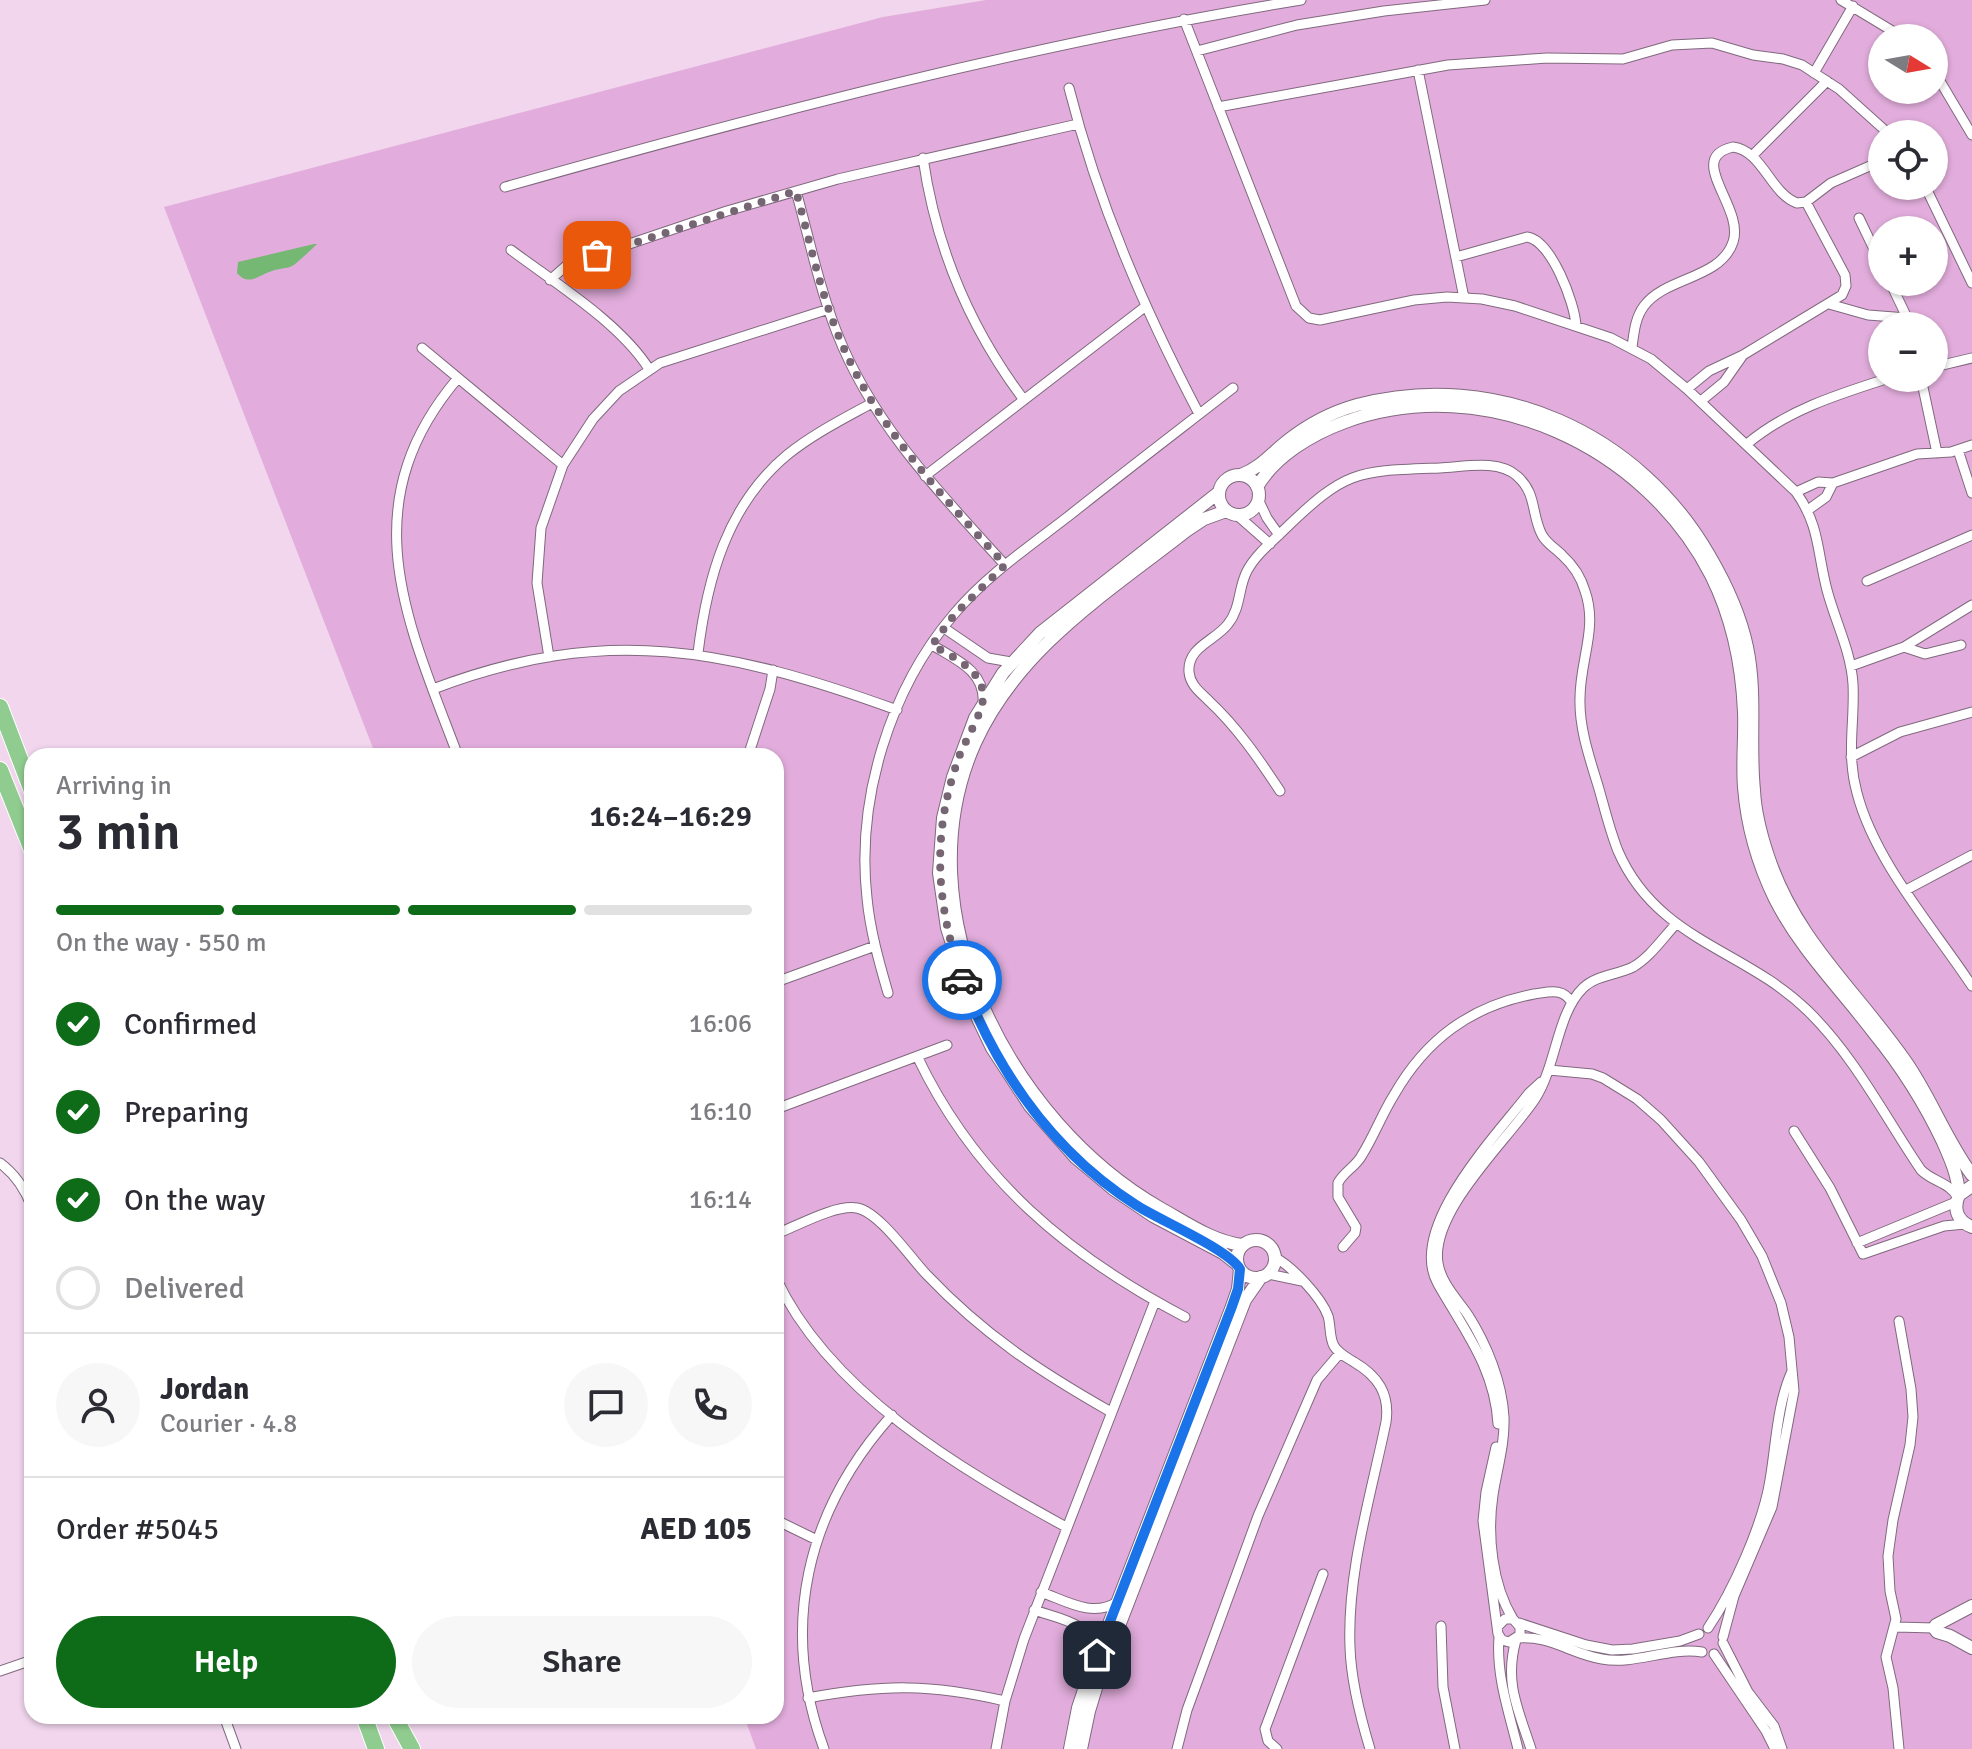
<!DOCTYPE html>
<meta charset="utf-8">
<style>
:root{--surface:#fff;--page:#f7f7f7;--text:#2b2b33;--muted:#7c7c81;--line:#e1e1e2;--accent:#0e6c18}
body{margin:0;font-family:Signika,sans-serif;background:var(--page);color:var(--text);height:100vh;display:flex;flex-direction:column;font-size:30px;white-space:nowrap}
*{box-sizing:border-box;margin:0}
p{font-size:26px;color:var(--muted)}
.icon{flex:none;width:44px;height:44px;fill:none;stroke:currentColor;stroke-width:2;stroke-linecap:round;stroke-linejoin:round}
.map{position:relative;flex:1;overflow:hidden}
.panel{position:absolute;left:24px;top:748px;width:760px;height:976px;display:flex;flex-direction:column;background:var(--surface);border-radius:24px;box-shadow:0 2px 6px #0004}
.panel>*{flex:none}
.needle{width:52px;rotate:101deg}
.buttons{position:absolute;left:1868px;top:24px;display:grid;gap:16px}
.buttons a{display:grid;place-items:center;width:80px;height:80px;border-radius:50%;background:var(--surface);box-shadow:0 2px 6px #0004;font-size:40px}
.pin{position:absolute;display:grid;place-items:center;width:68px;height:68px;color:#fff;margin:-34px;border-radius:16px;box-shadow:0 4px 12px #0006}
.courier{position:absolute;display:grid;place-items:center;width:80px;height:80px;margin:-40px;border:6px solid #1a73e8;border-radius:50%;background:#fff;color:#222;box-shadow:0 2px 10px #0007}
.headline em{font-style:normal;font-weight:600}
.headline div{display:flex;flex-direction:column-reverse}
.headline{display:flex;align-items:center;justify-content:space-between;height:136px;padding:0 32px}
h1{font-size:52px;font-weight:600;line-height:60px}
.bar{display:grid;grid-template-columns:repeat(4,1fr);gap:12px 8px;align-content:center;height:96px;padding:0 32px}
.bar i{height:10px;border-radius:6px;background:var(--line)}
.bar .on{background:var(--accent)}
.bar p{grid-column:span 4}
.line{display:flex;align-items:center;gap:20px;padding:0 32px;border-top:2px solid var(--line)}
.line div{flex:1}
.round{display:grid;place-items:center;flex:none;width:84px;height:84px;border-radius:42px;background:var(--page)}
ol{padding:0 32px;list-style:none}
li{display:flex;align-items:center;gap:24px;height:88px}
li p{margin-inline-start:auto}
li .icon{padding:8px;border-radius:50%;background:var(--accent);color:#fff;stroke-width:4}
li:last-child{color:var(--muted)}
li i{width:44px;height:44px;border:4px solid var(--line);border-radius:50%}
.button{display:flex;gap:16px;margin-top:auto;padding:16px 32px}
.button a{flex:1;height:92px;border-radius:48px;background:var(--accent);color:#fff;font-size:32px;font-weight:600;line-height:92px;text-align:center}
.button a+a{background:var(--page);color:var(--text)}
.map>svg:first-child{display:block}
</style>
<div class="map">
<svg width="1972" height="1749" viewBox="0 0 1972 1749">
<rect width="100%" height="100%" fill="#f1d6ed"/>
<path fill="#e2addc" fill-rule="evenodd" d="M986 0H1972V1749H756L744 1716H776V756H376L164 207 883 17ZM1882 38H1934V90H1882ZM1882 134H1934V186H1882ZM1882 230H1934V282H1882ZM1882 326H1934V378H1882Z"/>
<path fill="#74b873" d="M314 244H317C313 248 295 265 292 266 286 269 279 268 272 271 258 275 249 287 237 273L238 262Z"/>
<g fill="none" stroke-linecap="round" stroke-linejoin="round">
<defs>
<path id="minor" d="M1841 0 1904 38
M1184 19 1296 306 1309 318 1320 320 1414 300 1447 297 1482 299 1515 306 1611 338 1651 359 1687 389 1796 492C1820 526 1817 552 1827 590 1835 621 1851 651 1853 684 1855 722 1846 753 1857 793 1875 862 1933 927 1972 986
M1197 51 1297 25 1384 11 1485 0
M1418 70 1464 298
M1934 71 1972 135
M1814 73 1853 6
M1069 88C1098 203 1144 309 1199 414
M1218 107 1448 65 1547 58 1623 59 1672 45 1712 43 1753 55 1783 59 1802 65 1839 89 1889 134
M1752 156 1827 81
M923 158C936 248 969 327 1024 400
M1925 186 1972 283
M505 187C767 113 1031 44 1301 0
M796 191C809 238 819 287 837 333 873 425 940 493 1005 565
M1859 218 1882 266
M511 250C555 283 620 323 649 369
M1456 257 1527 237C1551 240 1575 303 1576 326
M550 280 567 265 727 211 838 179 1078 124
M1890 282 1911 326
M1829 304 1868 315 1907 318
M1632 347C1634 333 1635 318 1644 306 1665 277 1721 279 1733 242 1745 207 1684 158 1733 147 1763 151 1770 193 1797 203L1806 202 1831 183 1872 165 1882 155
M422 348 563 465
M1934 367 1972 358
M1921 378 1937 453
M1687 389 1709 371 1743 355 1842 295 1846 286 1845 275 1806 202
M1701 401 1724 382 1743 355
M1747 444C1787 410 1839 394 1889 378
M1958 450 1972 493
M925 476 1146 306
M1796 492 1818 482 1833 483 1917 454 1951 452 1972 445
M1258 499 1267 518 1279 535
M1808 510 1826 497 1833 483
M1237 515 1270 544
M1867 581 1972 535
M944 628 988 658 1011 662
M932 645C955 659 986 671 983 704
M1904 647 1925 654 1961 645
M698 653C707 579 727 505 787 455 813 434 843 419 872 403
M549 657 537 583 541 528 563 465 593 419 619 391 660 363 829 309
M1851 666 1904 647 1972 605
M433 689C606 623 728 649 897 710
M458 756C407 621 350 505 458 378
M748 756 770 689 773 670
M1851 757 1900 732 1972 712
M1280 791C1259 759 1237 727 1209 701 1200 692 1190 685 1189 672 1187 647 1215 641 1228 624 1241 608 1238 588 1247 571 1256 554 1273 541 1286 528 1347 469 1358 471 1440 468 1464 467 1498 459 1517 476 1537 493 1531 514 1542 535 1547 544 1555 548 1562 555 1573 565 1581 577 1585 591 1598 628 1580 660 1580 698 1579 729 1590 759 1599 789 1605 810 1610 831 1618 851 1657 941 1745 949 1808 1011 1855 1057 1885 1117 1921 1170 1933 1182 1951 1183 1958 1198
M1906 890 1972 855
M776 982 875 946
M888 993C879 962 870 930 867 898 856 799 890 689 954 614 987 575 1030 546 1070 515 1124 472 1179 430 1233 388
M917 1056C975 1178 1067 1255 1185 1317
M1549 1070 1592 1074 1603 1078 1637 1099 1661 1120 1699 1162 1741 1220 1762 1256 1781 1303 1789 1337 1794 1391 1772 1507 1734 1596 1723 1637
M776 1109 947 1045
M1794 1131 1830 1188 1863 1254 1944 1226 1965 1224
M0 1163C15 1174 25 1189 32 1207
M776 1234C797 1226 836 1204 857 1208 879 1212 910 1257 926 1274 984 1335 1039 1371 1111 1412
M1857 1243 1956 1202
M1343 1247 1355 1233 1356 1227 1338 1197V1183C1344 1171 1356 1167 1362 1155 1374 1136 1382 1114 1394 1095 1426 1039 1471 1006 1534 994 1549 992 1563 987 1572 1003
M1274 1257C1292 1266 1321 1297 1328 1316 1331 1326 1329 1337 1334 1346 1339 1354 1346 1357 1354 1362 1378 1376 1390 1394 1386 1422 1371 1495 1347 1572 1350 1647 1351 1681 1360 1716 1370 1749
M1268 1274 1302 1281
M776 1278C829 1392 960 1469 1066 1527
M1498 1424C1495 1368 1464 1330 1438 1284 1406 1228 1497 1135 1529 1093L1541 1082
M1496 1447 1486 1492 1483 1521 1498 1634 1502 1640 1509 1642 1520 1635V1627L1513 1619H1505L1497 1627
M776 1520 817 1540
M1041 1592C1066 1601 1093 1618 1117 1602
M1034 1610C1060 1619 1094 1623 1097 1655
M1513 1619C1492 1585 1487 1535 1493 1495 1497 1469 1505 1444 1504 1417 1502 1382 1487 1345 1468 1315 1457 1299 1441 1283 1438 1263 1430 1211 1508 1140 1535 1099 1556 1067 1557 1013 1583 988 1596 975 1617 975 1633 967 1650 957 1662 939 1676 924
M1519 1623 1586 1645 1612 1650 1633 1649 1680 1641 1699 1634
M1441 1626 1443 1687 1455 1749
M1896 1627 1934 1628
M1708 1628C1733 1591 1763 1524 1770 1480 1776 1445 1777 1404 1792 1371
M1499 1637C1496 1676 1509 1712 1518 1749
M1517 1638C1550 1635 1571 1654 1602 1659 1635 1665 1668 1647 1702 1652
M1516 1640C1504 1682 1518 1709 1531 1749
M1723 1643 1748 1692 1774 1726 1782 1749
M1714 1654 1766 1731 1775 1749
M0 1671 32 1660
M808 1698C883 1684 931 1684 1005 1701
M224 1716 236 1749
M824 1749C779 1627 806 1511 892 1415
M996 1749 1005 1701 1024 1639 1155 1301
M1177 1749 1187 1710 1258 1516 1317 1380 1340 1353
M1277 1749 1268 1741 1265 1729 1323 1574
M1899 1749 1893 1688 1886 1657 1896 1619 1890 1591 1888 1556 1893 1520 1910 1445 1913 1417 1911 1389 1899 1321"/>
<path id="tertiary" d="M1219 495a20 20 0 1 1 40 0a20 20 0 1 1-40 0Z
M1241 475C1260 468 1271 454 1286 442 1307 425 1332 412 1357 405 1496 368 1639 433 1709 555 1726 584 1740 614 1747 647 1757 695 1749 742 1754 790 1755 813 1761 835 1768 856 1796 941 1857 991 1906 1062 1931 1098 1946 1140 1972 1175
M1257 487C1275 456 1312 434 1345 422 1485 371 1645 446 1711 575 1732 617 1742 665 1744 712 1745 737 1742 762 1744 787 1747 826 1758 864 1775 899 1801 950 1840 988 1874 1033 1901 1066 1925 1104 1943 1142 1951 1160 1958 1176 1959 1195
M1218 493 1040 633 1003 673 975 718 953 777 943 818 939 873 947 928 971 1004 992 1048 1030 1106 1076 1158 1113 1189 1153 1216 1223 1253 1237 1264
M1226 511 1204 519 1186 531C1107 593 1018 648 975 743 900 911 1010 1122 1160 1208 1187 1223 1212 1241 1242 1245
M1972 1186 1959 1195C1953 1209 1957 1221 1972 1227
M1237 1259a19 19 0 1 1 38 0a19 19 0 1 1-38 0Z
M1972 1606 1936 1625 1934 1628 1937 1632 1950 1636 1972 1648
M1070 1749 1078 1708 1088 1678 1231 1309 1238 1289 1240 1269
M1081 1749 1089 1711 1100 1675 1245 1300 1261 1277"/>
<path id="trunk" d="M0 707 32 791
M0 770 32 850
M364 1716 376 1749
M394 1716 412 1749"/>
</defs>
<use href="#minor" stroke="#80697e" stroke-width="11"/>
<use href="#tertiary" stroke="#80697e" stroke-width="14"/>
<use href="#trunk" stroke="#fff" stroke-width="18"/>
<use href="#minor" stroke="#fff" stroke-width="9"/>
<use href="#tertiary" stroke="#fff" stroke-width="12"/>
<use href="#trunk" stroke="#90cc90" stroke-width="16"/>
</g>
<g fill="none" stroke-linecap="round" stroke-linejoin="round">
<path stroke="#766674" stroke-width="8" stroke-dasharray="0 14.4" d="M597 255 796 191C809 238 819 287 837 332 873 424 940 493 1005 565L955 614 932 645C950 656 981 668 983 694 985 710 965 740 959 757 931 835 936 902 962 980"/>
<path stroke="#1a73e8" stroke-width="10" d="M962 980C997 1071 1053 1152 1136 1205 1159 1220 1228 1249 1240 1269L1238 1289 1231 1309 1097 1655"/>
</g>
</svg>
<div class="buttons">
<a><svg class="needle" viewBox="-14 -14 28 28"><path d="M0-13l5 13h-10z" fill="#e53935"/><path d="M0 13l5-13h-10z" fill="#7c7c81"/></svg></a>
<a><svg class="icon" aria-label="locate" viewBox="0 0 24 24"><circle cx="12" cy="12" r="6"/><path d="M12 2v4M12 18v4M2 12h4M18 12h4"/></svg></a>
<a>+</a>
<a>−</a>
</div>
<div class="pin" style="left:597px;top:255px;background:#ea580c"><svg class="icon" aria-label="bag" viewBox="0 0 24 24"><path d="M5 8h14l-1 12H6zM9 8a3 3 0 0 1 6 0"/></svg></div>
<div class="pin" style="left:1097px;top:1655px;background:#1f2937"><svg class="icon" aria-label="home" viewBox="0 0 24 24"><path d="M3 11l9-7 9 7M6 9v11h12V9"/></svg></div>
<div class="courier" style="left:962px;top:980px"><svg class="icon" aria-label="car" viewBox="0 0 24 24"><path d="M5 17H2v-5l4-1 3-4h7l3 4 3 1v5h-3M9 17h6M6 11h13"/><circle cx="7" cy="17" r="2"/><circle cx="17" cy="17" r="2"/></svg></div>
<section class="panel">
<div class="headline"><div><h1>3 min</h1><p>Arriving in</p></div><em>16:24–16:29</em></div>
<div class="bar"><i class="on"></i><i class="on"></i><i class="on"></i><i></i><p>On the way · 550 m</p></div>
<ol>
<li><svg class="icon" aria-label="check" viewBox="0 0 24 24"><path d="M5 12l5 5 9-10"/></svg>Confirmed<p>16:06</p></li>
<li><svg class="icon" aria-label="check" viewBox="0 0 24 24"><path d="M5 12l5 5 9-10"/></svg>Preparing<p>16:10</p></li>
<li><svg class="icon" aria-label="check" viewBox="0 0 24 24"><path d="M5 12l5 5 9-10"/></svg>On the way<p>16:14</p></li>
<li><i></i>Delivered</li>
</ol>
<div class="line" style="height:144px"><a class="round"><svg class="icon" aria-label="person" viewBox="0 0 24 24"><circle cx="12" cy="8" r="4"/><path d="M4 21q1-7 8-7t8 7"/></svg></a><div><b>Jordan</b><p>Courier · 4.8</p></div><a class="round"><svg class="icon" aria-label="chat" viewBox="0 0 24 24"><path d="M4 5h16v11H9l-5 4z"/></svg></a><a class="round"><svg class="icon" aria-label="phone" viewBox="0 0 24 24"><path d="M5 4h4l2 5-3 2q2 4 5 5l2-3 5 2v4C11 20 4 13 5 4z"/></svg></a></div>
<div class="line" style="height:104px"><div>Order #5045</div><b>AED 105</b></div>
<div class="button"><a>Help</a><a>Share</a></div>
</section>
</div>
